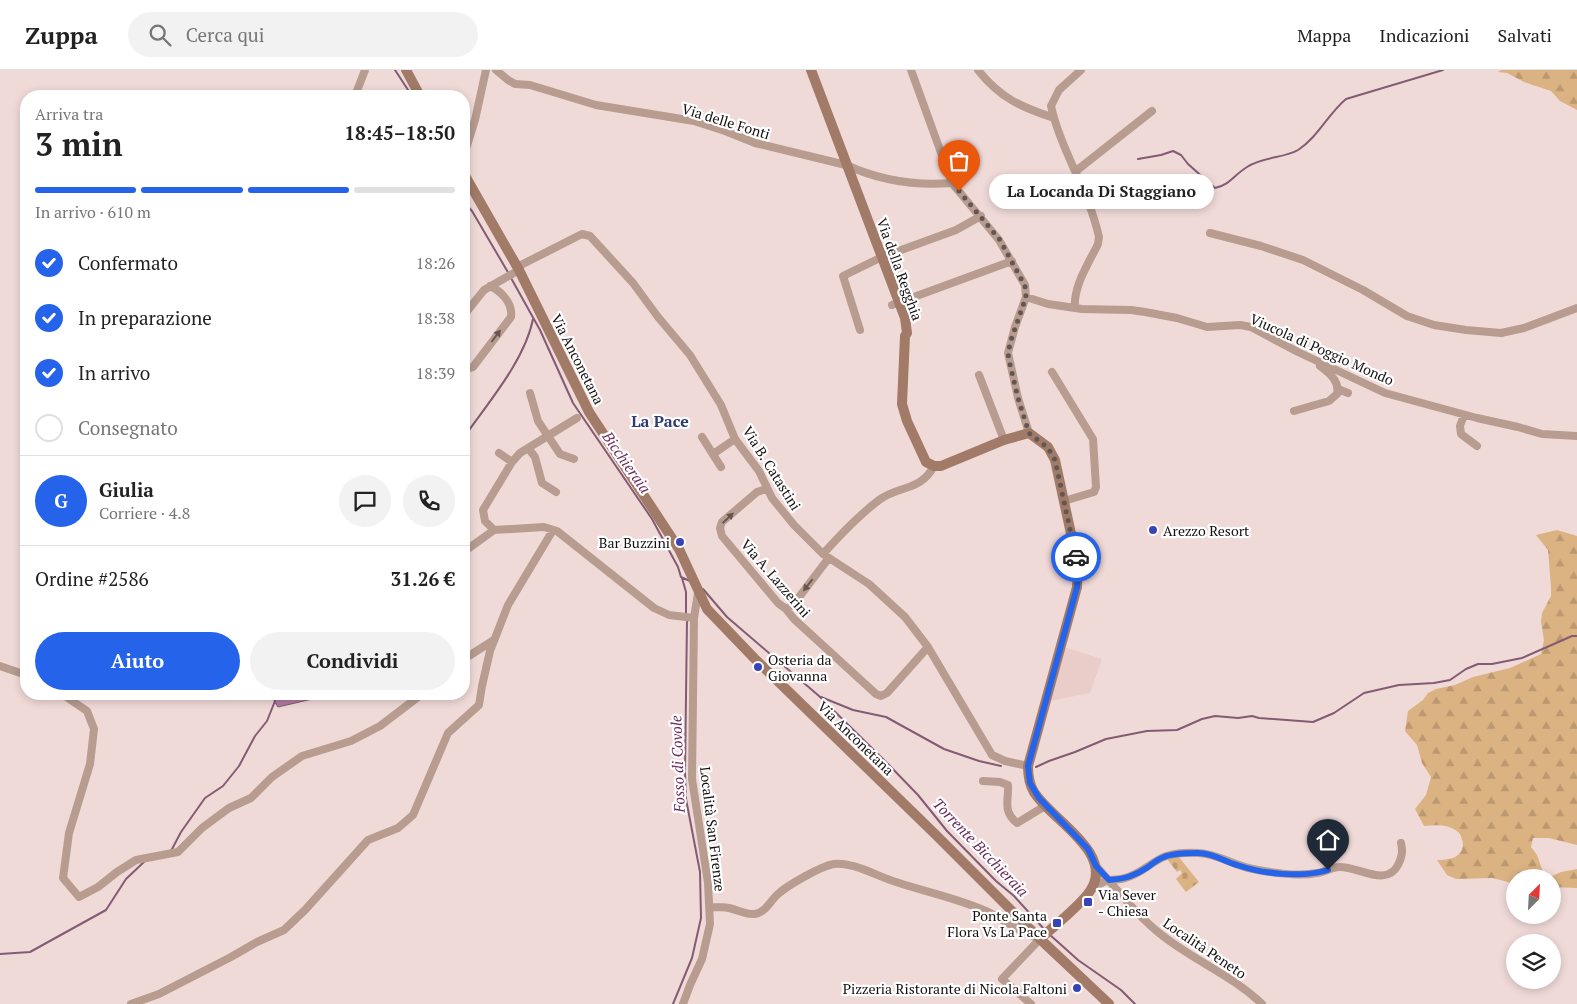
<!DOCTYPE html>
<html lang="it">
<meta charset="utf-8">
<style>
:root{--surface:#fff;--page:#f2f2f2;--text:#222;--muted:#767676;--line:#e0e0e0;--accent:#2563eb}
body{margin:0;font-family:"PT Serif",serif;background:var(--page);color:var(--text);height:100vh;display:flex;flex-direction:column;font-size:19px;white-space:nowrap}
*{box-sizing:border-box;margin:0}
p{font-size:16px;color:var(--muted)}
.icon{flex:none;width:28px;height:28px;fill:none;stroke:currentColor;stroke-width:2;stroke-linecap:round;stroke-linejoin:round}
.map{position:relative;flex:1;overflow:hidden}
.panel{position:absolute;left:20px;top:20px;width:450px;height:610px;display:flex;flex-direction:column;background:var(--surface);border-radius:20px;box-shadow:0 2px 8px #0003}
.panel>*{flex:none}
.needle{width:32px;rotate:24deg}
.controls{position:absolute;left:1506px;top:799px;display:grid;gap:10px}
.controls a{display:grid;place-items:center;width:55px;height:55px;border-radius:50%;background:var(--surface);box-shadow:0 2px 8px #0003;font-size:25px}
.pin{position:absolute;display:grid;place-items:center;width:42px;height:42px;color:#fff;margin:-51px -21px;border-radius:50% 50% 50% 0;rotate:-45deg;box-shadow:0 0 5px #0007}
.pin .icon{rotate:45deg}
.courier{position:absolute;display:grid;place-items:center;width:50px;height:50px;margin:-25px;border:4px solid #2563eb;border-radius:50%;background:#fff;color:#222;box-shadow:0 1px 6px #0007}
.bubble{position:absolute;height:35px;border-radius:18px;background:var(--surface);box-shadow:0 2px 8px #0003;font-size:16px;font-weight:800;line-height:35px;text-align:center}
.overview em{font-style:normal;font-weight:800}
.overview div{display:flex;flex-direction:column-reverse}
.overview{display:flex;align-items:center;justify-content:space-between;height:85px;padding:0 15px}
h1{font-size:32px;font-weight:800;line-height:38px}
.bar{display:grid;grid-template-columns:repeat(4,1fr);gap:8px 5px;align-content:center;height:60px;padding:0 15px}
.bar i{height:6px;border-radius:4px;background:var(--line)}
.bar .on{background:var(--accent)}
.bar p{grid-column:span 4}
.line{display:flex;align-items:center;gap:12px;padding:0 15px;border-top:1px solid var(--line)}
.line div{flex:1}
.round{display:grid;place-items:center;flex:none;width:52px;height:52px;border-radius:26px;background:var(--page)}
ol{padding:0 15px;list-style:none}
li{display:flex;align-items:center;gap:15px;height:55px}
li p{margin-inline-start:auto}
li .icon{padding:5px;border-radius:50%;background:var(--accent);color:#fff;stroke-width:4}
li:last-child{color:var(--muted)}
li i{width:28px;height:28px;border:2px solid var(--line);border-radius:50%}
.action{display:flex;gap:10px;margin-top:auto;padding:10px 15px}
.action a{flex:1;height:58px;border-radius:30px;background:var(--accent);color:#fff;font-size:20px;font-weight:800;line-height:58px;text-align:center}
.action a+a{background:var(--page);color:var(--text)}
header{display:flex;align-items:center;gap:30px;box-sizing:border-box;height:70px;padding:0 25px;background:var(--surface);border-bottom:1px solid var(--line)}
header strong{font-size:24px}
nav{display:flex;gap:28px;margin-inline-start:auto;font-size:18px}
.search{width:350px;height:45px;background:var(--page);display:flex;align-items:center;gap:12px;box-sizing:border-box;padding:0 18px;border-radius:28px;color:var(--muted);font-size:19px}
.map>svg:first-child{display:block}
</style>
<header>
<strong>Zuppa</strong>
<div class="search"><svg class="icon" aria-label="search" viewBox="0 0 24 24"><circle cx="10" cy="10" r="6"/><path d="M15 15l6 6"/></svg>Cerca qui</div>
<nav><a>Mappa</a><a>Indicazioni</a><a>Salvati</a></nav>
</header>
<div class="map">
<svg width="1577" height="934" viewBox="0 0 1577 934">
<defs>
<pattern id="forest-firs" width="22" height="20" patternUnits="userSpaceOnUse" patternTransform="scale(1.25)"><rect width="22" height="20" fill="#dbb282"/><path d="M5 1l3.5 6h-7zM16 11l3.5 6h-7z" fill="#bb986f"/></pattern>
<pattern id="cemetery-stones" width="16" height="16" patternUnits="userSpaceOnUse" patternTransform="scale(1.25)"><rect width="16" height="16" fill="#dbb282"/><path d="M2 7V4a2 2 0 0 1 4 0v3zM10 15v-3a2 2 0 0 1 4 0v3z" fill="#bb986f"/></pattern>
<pattern id="water-ripples" width="26" height="14" patternUnits="userSpaceOnUse" patternTransform="scale(1.25)"><rect width="26" height="14" fill="#b27ca0"/><path d="M2 4q2-2 4 0t4 0M15 11q2-2 4 0t4 0" fill="none" stroke="#906481"/></pattern>
</defs>
<rect width="100%" height="100%" fill="#f0dad8"/>
<path fill="#eaccc8" d="M1064 577 1102 589 1090 623 1050 631Z"/>
<path fill="url(#forest-firs)" d="M1501 0H1577V40L1560 31 1551 21 1524 12 1507 3 1498 2Z
M1557 460 1577 466V775L1549 768H1533L1531 777 1537 785 1543 802 1552 806 1561 802 1577 799V818L1553 817 1552 808H1515V814L1493 808 1456 809 1447 805 1437 790C1449 790 1463 788 1463 773 1462 770 1461 764 1458 762 1449 754 1435 755 1424 756L1415 739 1426 725 1431 707 1422 693 1417 675 1405 661 1408 641 1423 630 1428 623 1436 619 1455 615 1473 607 1510 598 1541 584 1544 570 1541 552 1542 543 1551 526V517L1548 480 1536 465Z"/>
<path fill="url(#cemetery-stones)" d="M1178 786 1199 812 1186 822 1176 809 1182 803 1180 800 1177 802 1167 789Z"/>
<path fill="url(#water-ripples)" stroke="#835b74" d="M275 624H324L321 627 278 637 274 631Z"/>
<g fill="none" stroke-linecap="round" stroke-linejoin="round">
<path stroke="#835b74" stroke-width="2" d="M395 0 412 26
M1138 89 1161 85 1173 81 1181 85 1188 94 1215 118C1230 115 1234 105 1247 97 1261 87 1285 88 1298 80 1318 67 1328 44 1346 29L1443 0
M464 132 472 141 509 204
M511 208 540 260 573 333 652 449 678 497 681 507 690 511
M464 367C488 333 525 290 533 249
M682 508 686 522V545
M703 519 727 547 819 626 888 694 918 725 947 761 996 811 1014 826 1044 859
M821 627 853 640 886 647 944 679 979 691 1001 696
M1036 697 1049 691 1075 682 1106 669 1147 661 1177 660 1202 649 1215 646 1238 648 1252 646 1259 648 1313 652 1334 643 1364 623 1399 615 1434 613 1450 610 1466 599 1478 594H1492L1522 588 1572 566H1577
M171 781 181 762 205 728 223 716 239 696 255 666 267 651 275 631
M1049 864 1078 890 1121 920 1135 934
M0 884 30 882 106 840 126 809 145 791
M673 934 692 888 701 848 700 802 686 729 685 703 687 550"/>
<path stroke="#b79c8f" stroke-width="8" d="M496 0 508 10 515 14 530 15 596 35 694 51 725 61 755 73 846 95C879 110 916 116 952 113
M911 0 952 113 999 170 1025 215 1026 227 1015 257 1008 283 1018 328 1029 363
M978 0C1000 28 1021 37 1054 48
M355 26 365 0
M464 85 475 50 486 0
M1076 101 1152 41
M1210 163 1261 176 1303 190 1363 220 1407 246 1434 255 1466 260 1501 263 1524 258 1577 238
M517 197 582 164 590 166 633 213 658 247 690 285 721 335 735 369 759 401 772 428 794 455 823 484 869 514 905 547 928 577 992 685 1005 691 1028 696
M1026 227 1048 234 1082 239 1131 240 1145 242 1177 248 1207 257 1240 255 1251 257 1298 282 1385 323 1477 348 1518 357 1542 364 1577 366
M892 235 1012 191
M1075 238C1073 216 1089 193 1098 174L1099 167C1089 121 1061 81 1051 36L1059 20 1081 0
M464 245 484 220 519 200
M860 260 843 206 882 187 956 160 981 146
M464 295 470 298 473 297 511 247C513 233 501 221 490 216
M1052 302 1093 369 1096 417 1094 422 1064 431
M979 305 1004 370
M1338 319 1348 323
M530 323 538 351 560 384 574 389
M1294 341 1329 331 1337 324C1340 311 1329 303 1320 296
M1464 345 1460 356 1461 364 1477 376
M577 348 520 383 512 392 483 440 485 451 494 460 544 457 557 461 654 538 669 545 694 548
M702 367 721 397
M528 378 535 387 542 413 556 422
M499 383 512 392
M713 384 735 369
M766 419 757 422 722 452 720 458 722 466 778 533 786 539 794 549 876 624 881 626 887 623 928 577
M465 481 494 460
M823 484C840 465 858 446 879 430 899 415 920 422 934 396
M786 539 793 535 828 489
M464 589 494 570
M0 596 26 605
M62 624 87 641 94 659 90 694 69 763 63 808 79 827 98 817 117 802 136 790 178 782 202 758 229 738 251 728 272 707 302 686 351 671 380 656 422 624
M983 711 1000 712 1008 715C1009 730 1002 741 1017 753L1045 736
M1096 796C1117 819 1138 847 1163 866 1195 891 1233 906 1262 934
M1090 821C1096 816 1102 811 1110 810 1115 809 1120 810 1125 808 1138 805 1147 796 1158 790 1168 783 1187 782 1199 783 1219 784 1234 796 1253 799 1273 803 1297 807 1317 803 1325 802 1332 797 1339 797 1358 796 1386 818 1398 795 1402 787 1403 782 1401 773
M710 837C717 837 723 837 729 838 738 840 746 845 755 844 766 842 770 831 778 824 788 815 821 796 834 794 851 791 879 807 896 812 926 822 957 828 986 841 1005 850 1020 863 1040 869L1002 909 1031 934
M131 934 159 924 231 887 257 872 284 860 305 840 368 770 398 758 413 745 448 663 479 635 482 616 490 581 508 535 553 460
M683 934 690 915 702 889 710 854 708 813 692 709 694 548 698 523"/>
<path stroke="#a17b67" stroke-width="10" d="M406 0 420 26
M811 0 905 248 907 263 905 266 902 334 907 351 926 392 934 396H941L1004 370 1029 363 1048 377 1055 390 1078 496 1077 517 1028 696C1028 705 1029 714 1034 722 1051 750 1116 783 1090 821 1080 836 1054 856 1040 869
M464 104 519 200 589 342 679 479 707 539 755 589 935 764 1040 869 1109 934"/>
</g>
<defs><path id="oneway-solid" d="M-6-.8H1V-3.2L6.5 0L1 3.2V.8H-6Z" transform="scale(1.25)"/></defs>
<g fill="#66564f">
<use href="#oneway-solid" transform="translate(496 266) rotate(-53)"/>
<use href="#oneway-solid" transform="translate(728 448) rotate(-43)"/>
<use href="#oneway-solid" transform="translate(808 515) rotate(128)"/>
</g>
<g fill="none" stroke-linecap="round" stroke-linejoin="round">
<path stroke="#625655" stroke-width="5" stroke-dasharray="0 9" d="M959 121 1000 170 1025 216 1026 227 1011 270 1008 283 1009 290 1018 328 1029 363 1048 378 1055 390 1076 487"/>
<path stroke="#2563eb" stroke-width="6" d="M1076 487 1078 496 1077 517 1028 696 1030 713 1039 728 1088 779 1096 796 1109 810C1124 809 1135 806 1148 797 1153 793 1158 789 1164 787 1173 783 1188 783 1198 783 1213 783 1223 791 1237 795 1263 804 1302 808 1328 800"/>
</g>
<g fill="#3545b7" stroke="#fff" stroke-width="2">
<circle cx="1153" cy="460" r="5"/>
<circle cx="680" cy="472" r="5"/>
<circle cx="758" cy="597" r="5"/>
<rect x="1083" y="827" width="10" height="10" rx="2.5"/>
<rect x="1052" y="848" width="10" height="10" rx="2.5"/>
<circle cx="1077" cy="918" r="5"/>
</g>
<g text-anchor="middle" dominant-baseline="central" stroke-width="4.5" stroke-linejoin="round" paint-order="stroke">
<g font-size="14" fill="#160f0f" stroke="#fff">
<text transform="translate(726 51) rotate(17)">Via delle Fonti</text>
<text transform="translate(900 199) rotate(70)">Via della Regghia</text>
<text transform="translate(1322 279) rotate(24)">Viucola di Poggio Mondo</text>
<text transform="translate(578 289) rotate(63)">Via Anconetana</text>
<text transform="translate(772 398) rotate(58)">Via B. Catastini</text>
<text transform="translate(776 508) rotate(49)">Via A. Lazzerini</text>
<text transform="translate(856 668) rotate(44)">Via Anconetana</text>
<text transform="translate(713 759) rotate(83)">Località San Firenze</text>
<text transform="translate(1205 878) rotate(34)">Località Peneto</text>
</g>
<g font-size="14" fill="#160f0f" stroke="#fff" text-anchor="start">
<text x="1163" y="460">Arezzo Resort</text>
<text x="670" y="472" text-anchor="end">Bar Buzzini</text>
<text x="768" y="589">Osteria da<tspan x="768" dy="16">Giovanna</tspan></text>
<text x="1098" y="824">Via Sever<tspan x="1098" dy="16">- Chiesa</tspan></text>
<text x="1047" y="845" text-anchor="end">Ponte Santa<tspan x="1047" dy="16">Flora Vs La Pace</tspan></text>
<text x="1067" y="918" text-anchor="end">Pizzeria Ristorante di Nicola Faltoni</text>
</g>
<g font-size="15" font-style="italic" fill="#6d2b5b" stroke="#fff">
<text transform="translate(627 392) rotate(55)">Bicchieraia</text>
<text transform="translate(677 694) rotate(-92)">Fosso di Covole</text>
<text transform="translate(981 777) rotate(46)">Torrente Bicchieraia</text>
</g>
<g font-size="16" font-weight="bold" fill="#2e3b75" stroke="#fff">
<text x="660" y="351">La Pace</text>
</g>
</g>
</svg>
<div class="controls">
<a><svg class="needle" viewBox="-14 -14 28 28"><path d="M0-13l5 13h-10z" fill="#e53935"/><path d="M0 13l5-13h-10z" fill="#767676"/></svg></a>
<a><svg class="icon" aria-label="layers" viewBox="0 0 24 24"><path d="M12 4l9 5-9 5-9-5zM3 14l9 5 9-5"/></svg></a>
</div>
<div class="pin" style="left:959px;top:121px;background:#ea580c"><svg class="icon" aria-label="bag" viewBox="0 0 24 24"><path d="M5 8h14l-1 12H6zM9 8a3 3 0 0 1 6 0"/></svg></div>
<div class="pin" style="left:1328px;top:800px;background:#1f2937"><svg class="icon" aria-label="home" viewBox="0 0 24 24"><path d="M3 11l9-7 9 7M6 9v11h12V9"/></svg></div>
<div class="courier" style="left:1076px;top:487px"><svg class="icon" aria-label="car" viewBox="0 0 24 24"><path d="M5 17H2v-5l4-1 3-4h7l3 4 3 1v5h-3M9 17h6M6 11h13"/><circle cx="7" cy="17" r="2"/><circle cx="17" cy="17" r="2"/></svg></div>
<div class="bubble" style="left:989px;top:104px;width:225px">La Locanda Di Staggiano</div>
<section class="panel">
<div class="overview"><div><h1>3 min</h1><p>Arriva tra</p></div><em>18:45–18:50</em></div>
<div class="bar"><i class="on"></i><i class="on"></i><i class="on"></i><i></i><p>In arrivo · 610 m</p></div>
<ol>
<li><svg class="icon" aria-label="check" viewBox="0 0 24 24"><path d="M5 12l5 5 9-10"/></svg>Confermato<p>18:26</p></li>
<li><svg class="icon" aria-label="check" viewBox="0 0 24 24"><path d="M5 12l5 5 9-10"/></svg>In preparazione<p>18:38</p></li>
<li><svg class="icon" aria-label="check" viewBox="0 0 24 24"><path d="M5 12l5 5 9-10"/></svg>In arrivo<p>18:39</p></li>
<li><i></i>Consegnato</li>
</ol>
<div class="line" style="height:90px"><b class="round" style="background:var(--accent);color:#fff">G</b><div><b>Giulia</b><p>Corriere · 4.8</p></div><a class="round"><svg class="icon" aria-label="chat" viewBox="0 0 24 24"><path d="M4 5h16v11H9l-5 4z"/></svg></a><a class="round"><svg class="icon" aria-label="phone" viewBox="0 0 24 24"><path d="M5 4h4l2 5-3 2q2 4 5 5l2-3 5 2v4C11 20 4 13 5 4z"/></svg></a></div>
<div class="line" style="height:65px"><div>Ordine #2586</div><b>31.26 €</b></div>
<div class="action"><a>Aiuto</a><a>Condividi</a></div>
</section>
</div>
